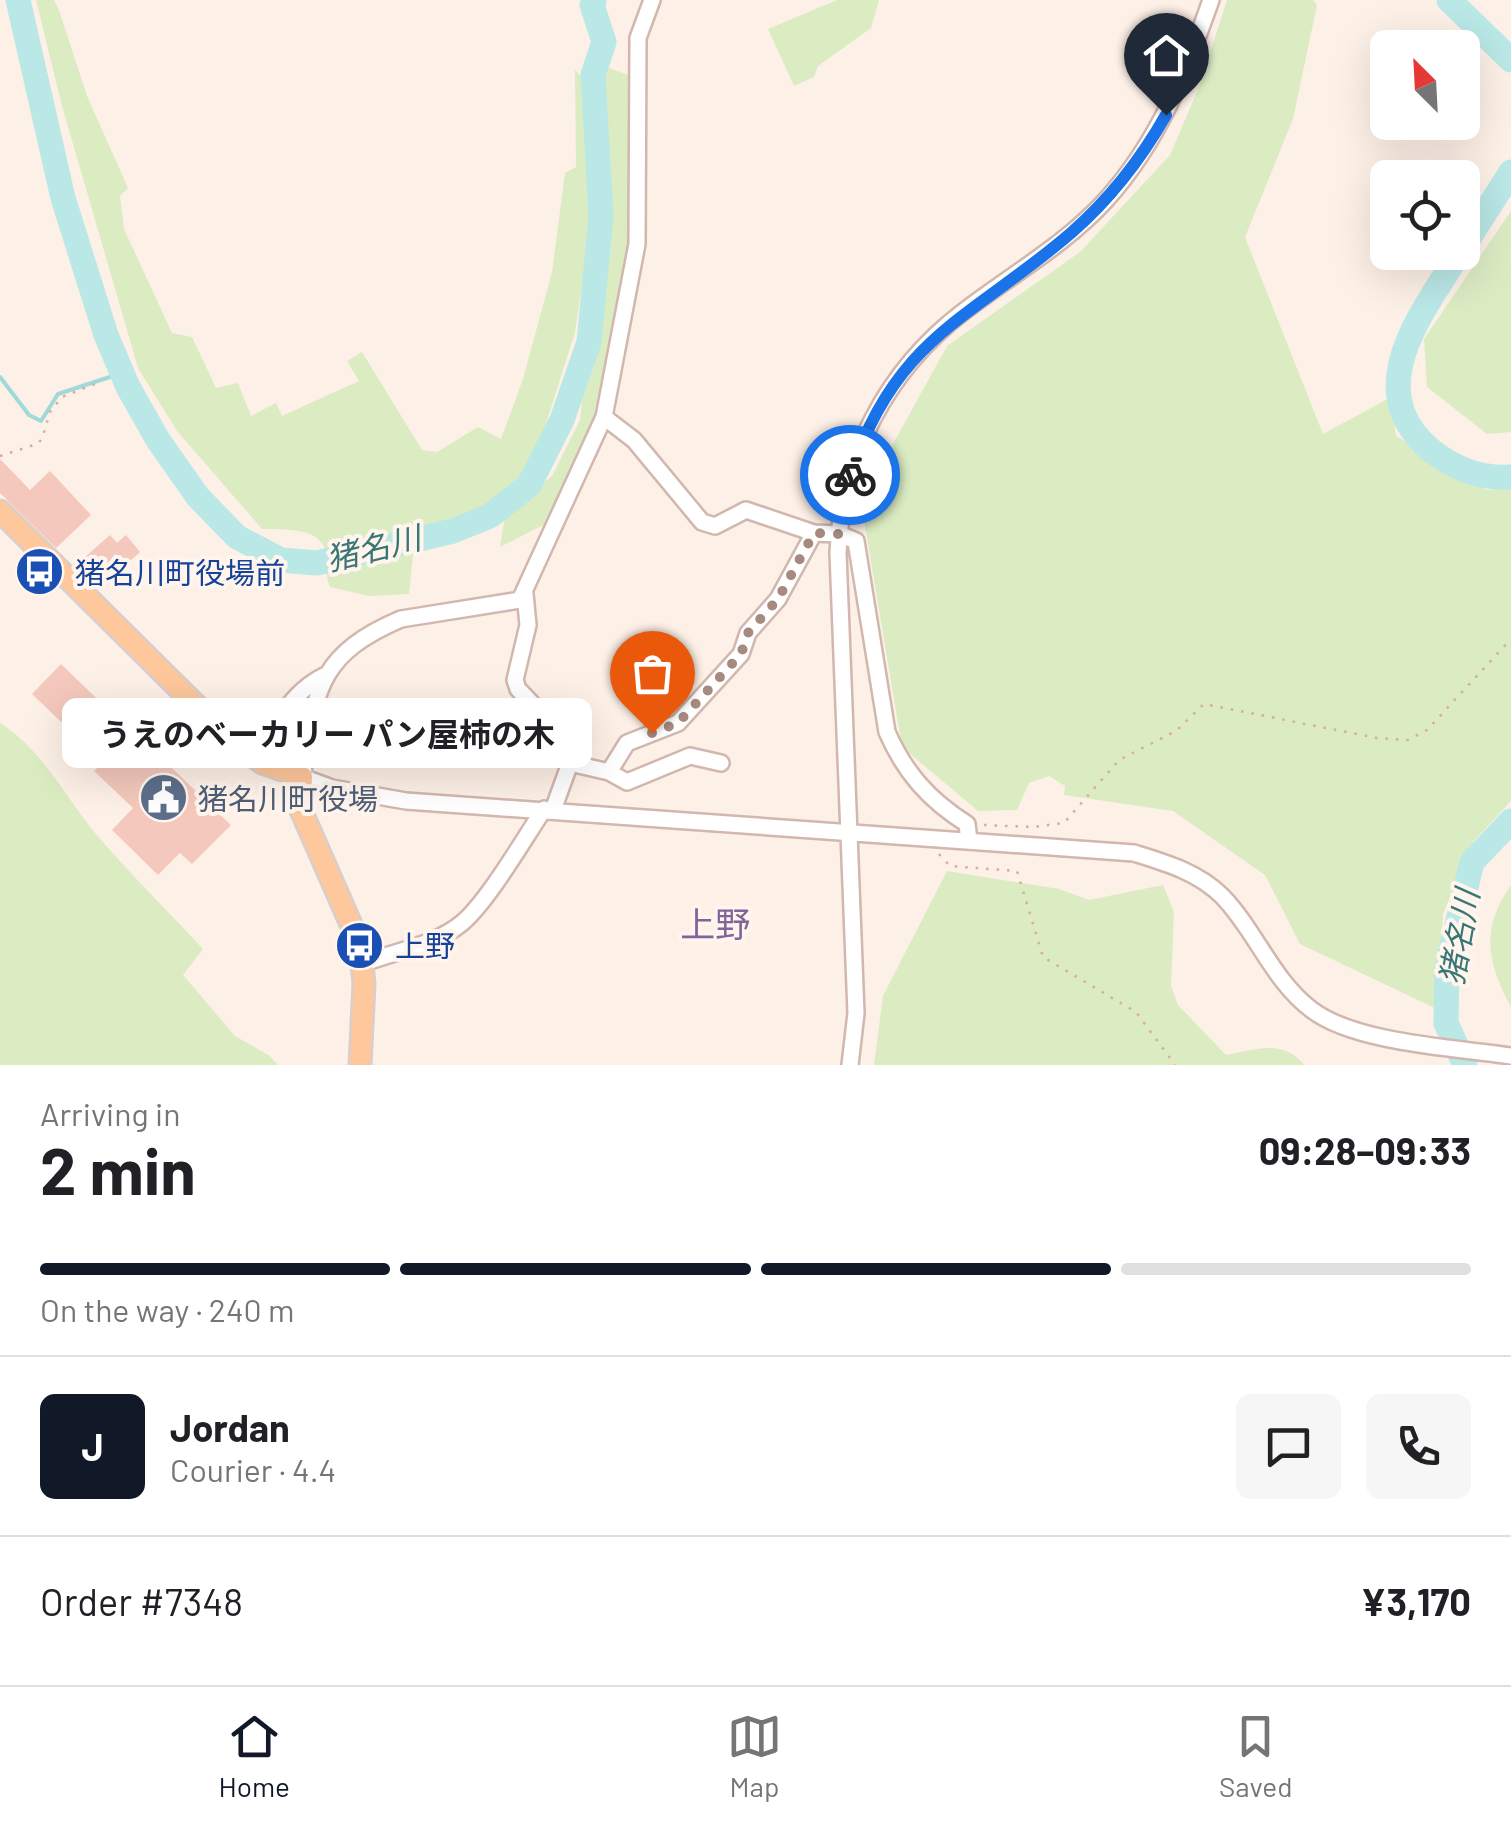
<!DOCTYPE html>
<meta charset="utf-8">
<style>
:root{--surface:#fff;--page:#f6f6f6;--text:#202124;--muted:#757577;--line:#e0e0e0;--accent:#111827}
body{margin:0;font-family:Barlow,"Noto Sans JP",sans-serif;background:var(--page);color:var(--text);height:100vh;display:flex;flex-direction:column;font-size:38px;white-space:nowrap}
*{box-sizing:border-box;margin:0}
p{font-size:32px;color:var(--muted)}
.icon{flex:none;width:55px;height:55px;fill:none;stroke:currentColor;stroke-width:2;stroke-linecap:round;stroke-linejoin:round}
.map{position:relative;height:1065px;overflow:hidden}
.sheet{display:flex;flex-direction:column;background:var(--surface);flex:1}
.sheet>*{flex:none}
.needle{width:65px;rotate:336deg}
.fabs{position:absolute;left:1370px;top:30px;display:grid;gap:20px}
.fabs a{display:grid;place-items:center;width:110px;height:110px;border-radius:15px;background:var(--surface);box-shadow:0 10px 40px #0002;font-size:50px}
.pin{position:absolute;display:grid;place-items:center;width:85px;height:85px;color:#fff;margin:-102px -42px;border-radius:50% 50% 50% 0;rotate:-45deg;box-shadow:0 0 10px #0007}
.pin .icon{rotate:45deg}
.courier{position:absolute;display:grid;place-items:center;width:100px;height:100px;margin:-50px;border:8px solid #1a73e8;border-radius:50%;background:#fff;color:#222;box-shadow:0 2px 12px #0007}
.bubble{position:absolute;height:70px;border-radius:15px;background:var(--surface);box-shadow:0 10px 40px #0002;font-size:32px;font-weight:700;line-height:70px;text-align:center}
.head em{font-style:normal;font-weight:700}
.head div{display:flex;flex-direction:column-reverse}
.head{display:flex;align-items:center;justify-content:space-between;height:170px;padding:0 40px}
h1{font-size:65px;font-weight:700;line-height:75px}
.bar{display:grid;grid-template-columns:repeat(4,1fr);gap:15px 10px;align-content:center;height:120px;padding:0 40px}
.bar i{height:12px;border-radius:8px;background:var(--line)}
.bar .active{background:var(--accent)}
.bar p{grid-column:span 4}
.line{display:flex;align-items:center;gap:25px;padding:0 40px;border-top:2px solid var(--line)}
.line div{flex:1}
.round{display:grid;place-items:center;flex:none;width:105px;height:105px;border-radius:15px;background:var(--page)}
.dock{display:flex;justify-content:space-around;align-items:center;height:140px;border-top:2px solid var(--line);background:var(--surface);font-size:28px;color:var(--muted)}
.dock a{display:grid;justify-items:center;gap:5px}
.dock .active{color:var(--accent)}
.map>svg:first-child{display:block}
</style>
<div class="map">
<svg width="1511" height="1065" viewBox="0 0 1511 1065">
<rect width="100%" height="100%" fill="#fdf0e6"/>
<path fill="#dbecc3" d="M36 0H54L59 10 87 96 128 188 120 196 124 229 172 333 192 337 216 388 238 383 251 416 276 403 282 416 359 381 347 361 362 352 422 450 437 452 478 427 501 439 523 379 552 272 565 173 576 167 575 70 582 77 593 211 575 332 532 468 485 513 415 535 409 594 369 596 330 587C325 576 328 566 326 554 323 526 283 530 262 529L177 431 138 368 62 106Z
M837 0H879L871 28 818 66 814 77 794 86 768 29Z
M1227 0H1313L1317 5 1293 119 1245 237 1323 434 1391 397 1396 436 1487 490 1511 487V801L1473 842 1443 914 1437 1009 1300 944 1265 875 1173 811 1064 795 1065 786 1049 776 1029 783 1017 810 978 811 902 747 861 502 947 346 1080 252 1170 155 1199 87Z
M604 66 631 76 633 229 592 424 547 523 500 547 505 515 552 476 580 420 584 382 600 328 610 204Z
M1511 211V432L1487 434 1427 387 1424 339Z
M0 723C42 749 65 797 96 834 130 874 168 911 203 949L183 975 235 1036 270 1056 278 1065H0Z
M947 871 1059 889 1089 900 1163 885 1174 912 1171 986 1178 1005 1226 1055C1255 1050 1283 1038 1304 1065H874L883 996Z
M1511 885V1007C1487 962 1480 929 1511 885Z"/>
<g fill="none" stroke-linecap="round" stroke-linejoin="round">
<path stroke="#9fdad8" stroke-width="4" d="M0 377 29 415 41 421 58 394 122 373"/>
<path stroke="#b9e8e6" stroke-width="25" d="M18 0 63 198 106 335 128 387 158 440 198 497 237 537 281 560 317 563 453 531 490 516 529 485 562 420 589 342 601 216 593 75 604 42 592 5 594 0
M1449 0 1511 60
M1462 249 1511 172
M1460 252C1423 312 1358 390 1432 451 1455 469 1481 479 1511 477
M1465 1065 1446 1023 1447 967 1472 862 1511 821"/>
</g>
<path fill="#f4c8bc" d="M0 459 30 490 50 471 91 515 56 548 0 493Z
M110 535 117 543 126 535 140 552 99 589 75 566Z
M61 664 117 718 103 732 133 760 148 745 231 825 192 864 180 853 158 875 112 830 133 808 94 771 103 762 32 694Z"/>
<g fill="none" stroke-linecap="round" stroke-linejoin="round">
<defs>
<path id="minor" d="M652 0 638 38 637 244 604 417 520 600 401 619C314 656 316 694 302 777L332 788 406 801 1134 853C1166 863 1198 872 1222 896 1256 931 1272 980 1312 1010 1355 1043 1457 1048 1511 1056
M604 417 634 440 702 522 715 526 746 510 814 533 839 534 856 541 887 732C905 773 929 800 967 824L969 841
M525 594 528 625 515 680 518 689 559 732 570 763 553 810
M258 759C274 726 290 693 324 676
M570 763 609 772 627 782 690 756 721 763
M609 772 627 743 678 723 741 654 748 633 778 599 814 533
M362 964C394 951 434 946 462 923 488 901 524 839 544 809
M850 1065 856 1013 838 553C841 457 887 370 963 312 1011 275 1065 245 1106 200 1159 141 1185 74 1211 0"/>
<path id="major" d="M0 511 226 735 262 763 302 777 300 808 360 945 364 984 360 1065"/>
</defs>
<use href="#minor" stroke="#d2b7ae" stroke-width="20"/>
<use href="#major" stroke="#d9cecc" stroke-width="25"/>
<path stroke="#d9ab9f" stroke-width="2.5" stroke-dasharray="2.5 8" stroke-linecap="butt" d="M0 456 37 444 42 439 50 412 62 397 95 384
M984 825 1032 827 1064 823 1119 760 1176 731 1204 704 1377 738 1408 740 1427 730 1511 639
M939 854 950 866 1017 871 1043 957 1136 1012 1175 1065"/>
<use href="#minor" stroke="#fff" stroke-width="15"/>
<use href="#major" stroke="#fec79c" stroke-width="20"/>
</g>
<g fill="none" stroke-linecap="round" stroke-linejoin="round">
<path stroke="#a78980" stroke-width="10" stroke-dasharray="0 18" d="M652 733 678 723 741 654 748 633 778 599 814 533 839 534 850 475"/>
<path stroke="#1a73e8" stroke-width="12" d="M850 475C896 336 971 319 1071 233 1110 199 1141 159 1166 115"/>
</g>
<defs>
<symbol id="bus-disc" viewBox="-11 -11 22 22"><circle r="9.5" fill="#1a4fb4" stroke="#fff5ed"/><path d="M-5-6H5V4H4V6H2V4H-2V6H-4V4H-5ZM-3.5-4V0h7V-4ZM-3.5 1.2v1.5H-2V1.2ZM2 1.2v1.5H3.5V1.2Z" fill="#fff"/></symbol>
<symbol id="civic-disc" viewBox="-11 -11 22 22"><circle r="9.5" fill="#5c6f8a" stroke="#fff5ed"/><path d="M-.6-6.5H3V-4.5H.6V-3L4-1V1h2V6H-6V1h2V-1L-.6-3ZM-1.2 2.5V6h2.4V2.5Z" fill="#fff"/></symbol>
</defs>
<g fill-rule="evenodd">
<use href="#bus-disc" x="12" y="544" width="55" height="55"/>
<use href="#civic-disc" x="136" y="770" width="55" height="55"/>
<use href="#bus-disc" x="332" y="918" width="55" height="55"/>
</g>
<g text-anchor="middle" dominant-baseline="central" stroke-width="8" stroke-linejoin="round" paint-order="stroke">
<g font-size="30" fill="#164399" stroke="#fff5ed" text-anchor="start">
<text x="75" y="572">猪名川町役場前</text>
<text x="395" y="945">上野</text>
</g>
<g font-size="30" fill="#4e5e75" stroke="#fff5ed" text-anchor="start">
<text x="198" y="798">猪名川町役場</text>
</g>
<g font-size="32" font-style="italic" fill="#397675" stroke="#fff5ed">
<text transform="translate(373 547) rotate(-14)">猪名川</text>
<text transform="translate(1458 937) rotate(-80)">猪名川</text>
</g>
<g font-size="35" fill="#7f659b" stroke="#fff5ed">
<text x="715" y="923">上野</text>
</g>
</g>
</svg>
<div class="fabs">
<a><svg class="needle" viewBox="-14 -14 28 28"><path d="M0-13l5 13h-10z" fill="#e53935"/><path d="M0 13l5-13h-10z" fill="#757577"/></svg></a>
<a><svg class="icon" aria-label="locate" viewBox="0 0 24 24"><circle cx="12" cy="12" r="6"/><path d="M12 2v4M12 18v4M2 12h4M18 12h4"/></svg></a>
</div>
<div class="pin" style="left:652px;top:733px;background:#ea580c"><svg class="icon" aria-label="bag" viewBox="0 0 24 24"><path d="M5 8h14l-1 12H6zM9 8a3 3 0 0 1 6 0"/></svg></div>
<div class="pin" style="left:1166px;top:115px;background:#1f2937"><svg class="icon" aria-label="home" viewBox="0 0 24 24"><path d="M3 11l9-7 9 7M6 9v11h12V9"/></svg></div>
<div class="courier" style="left:850px;top:475px"><svg class="icon" aria-label="bike" viewBox="0 0 24 24"><circle cx="6" cy="16" r="4"/><circle cx="18" cy="16" r="4"/><path d="M6 16l4-8h5l3 8M10 8l3 8H6M13 5h3"/></svg></div>
<div class="bubble" style="left:62px;top:698px;width:530px">うえのベーカリー パン屋柿の木</div>
</div>
<section class="sheet">
<div class="head"><div><h1>2 min</h1><p>Arriving in</p></div><em>09:28–09:33</em></div>
<div class="bar"><i class="active"></i><i class="active"></i><i class="active"></i><i></i><p>On the way · 240 m</p></div>
<div class="line" style="height:180px"><b class="round" style="background:var(--accent);color:#fff">J</b><div><b>Jordan</b><p>Courier · 4.4</p></div><a class="round"><svg class="icon" aria-label="chat" viewBox="0 0 24 24"><path d="M4 5h16v11H9l-5 4z"/></svg></a><a class="round"><svg class="icon" aria-label="phone" viewBox="0 0 24 24"><path d="M5 4h4l2 5-3 2q2 4 5 5l2-3 5 2v4C11 20 4 13 5 4z"/></svg></a></div>
<div class="line" style="height:130px"><div>Order #7348</div><b>¥3,170</b></div>
</section>
<nav class="dock">
<a class="active"><svg class="icon" aria-label="home" viewBox="0 0 24 24"><path d="M3 11l9-7 9 7M6 9v11h12V9"/></svg>Home</a>
<a><svg class="icon" aria-label="map" viewBox="0 0 24 24"><path d="M3 6l6-2 6 2 6-2v14l-6 2-6-2-6 2zM9 4v14M15 6v14"/></svg>Map</a>
<a><svg class="icon" aria-label="saved" viewBox="0 0 24 24"><path d="M7 4h10v16l-5-4-5 4z"/></svg>Saved</a>
</nav>
